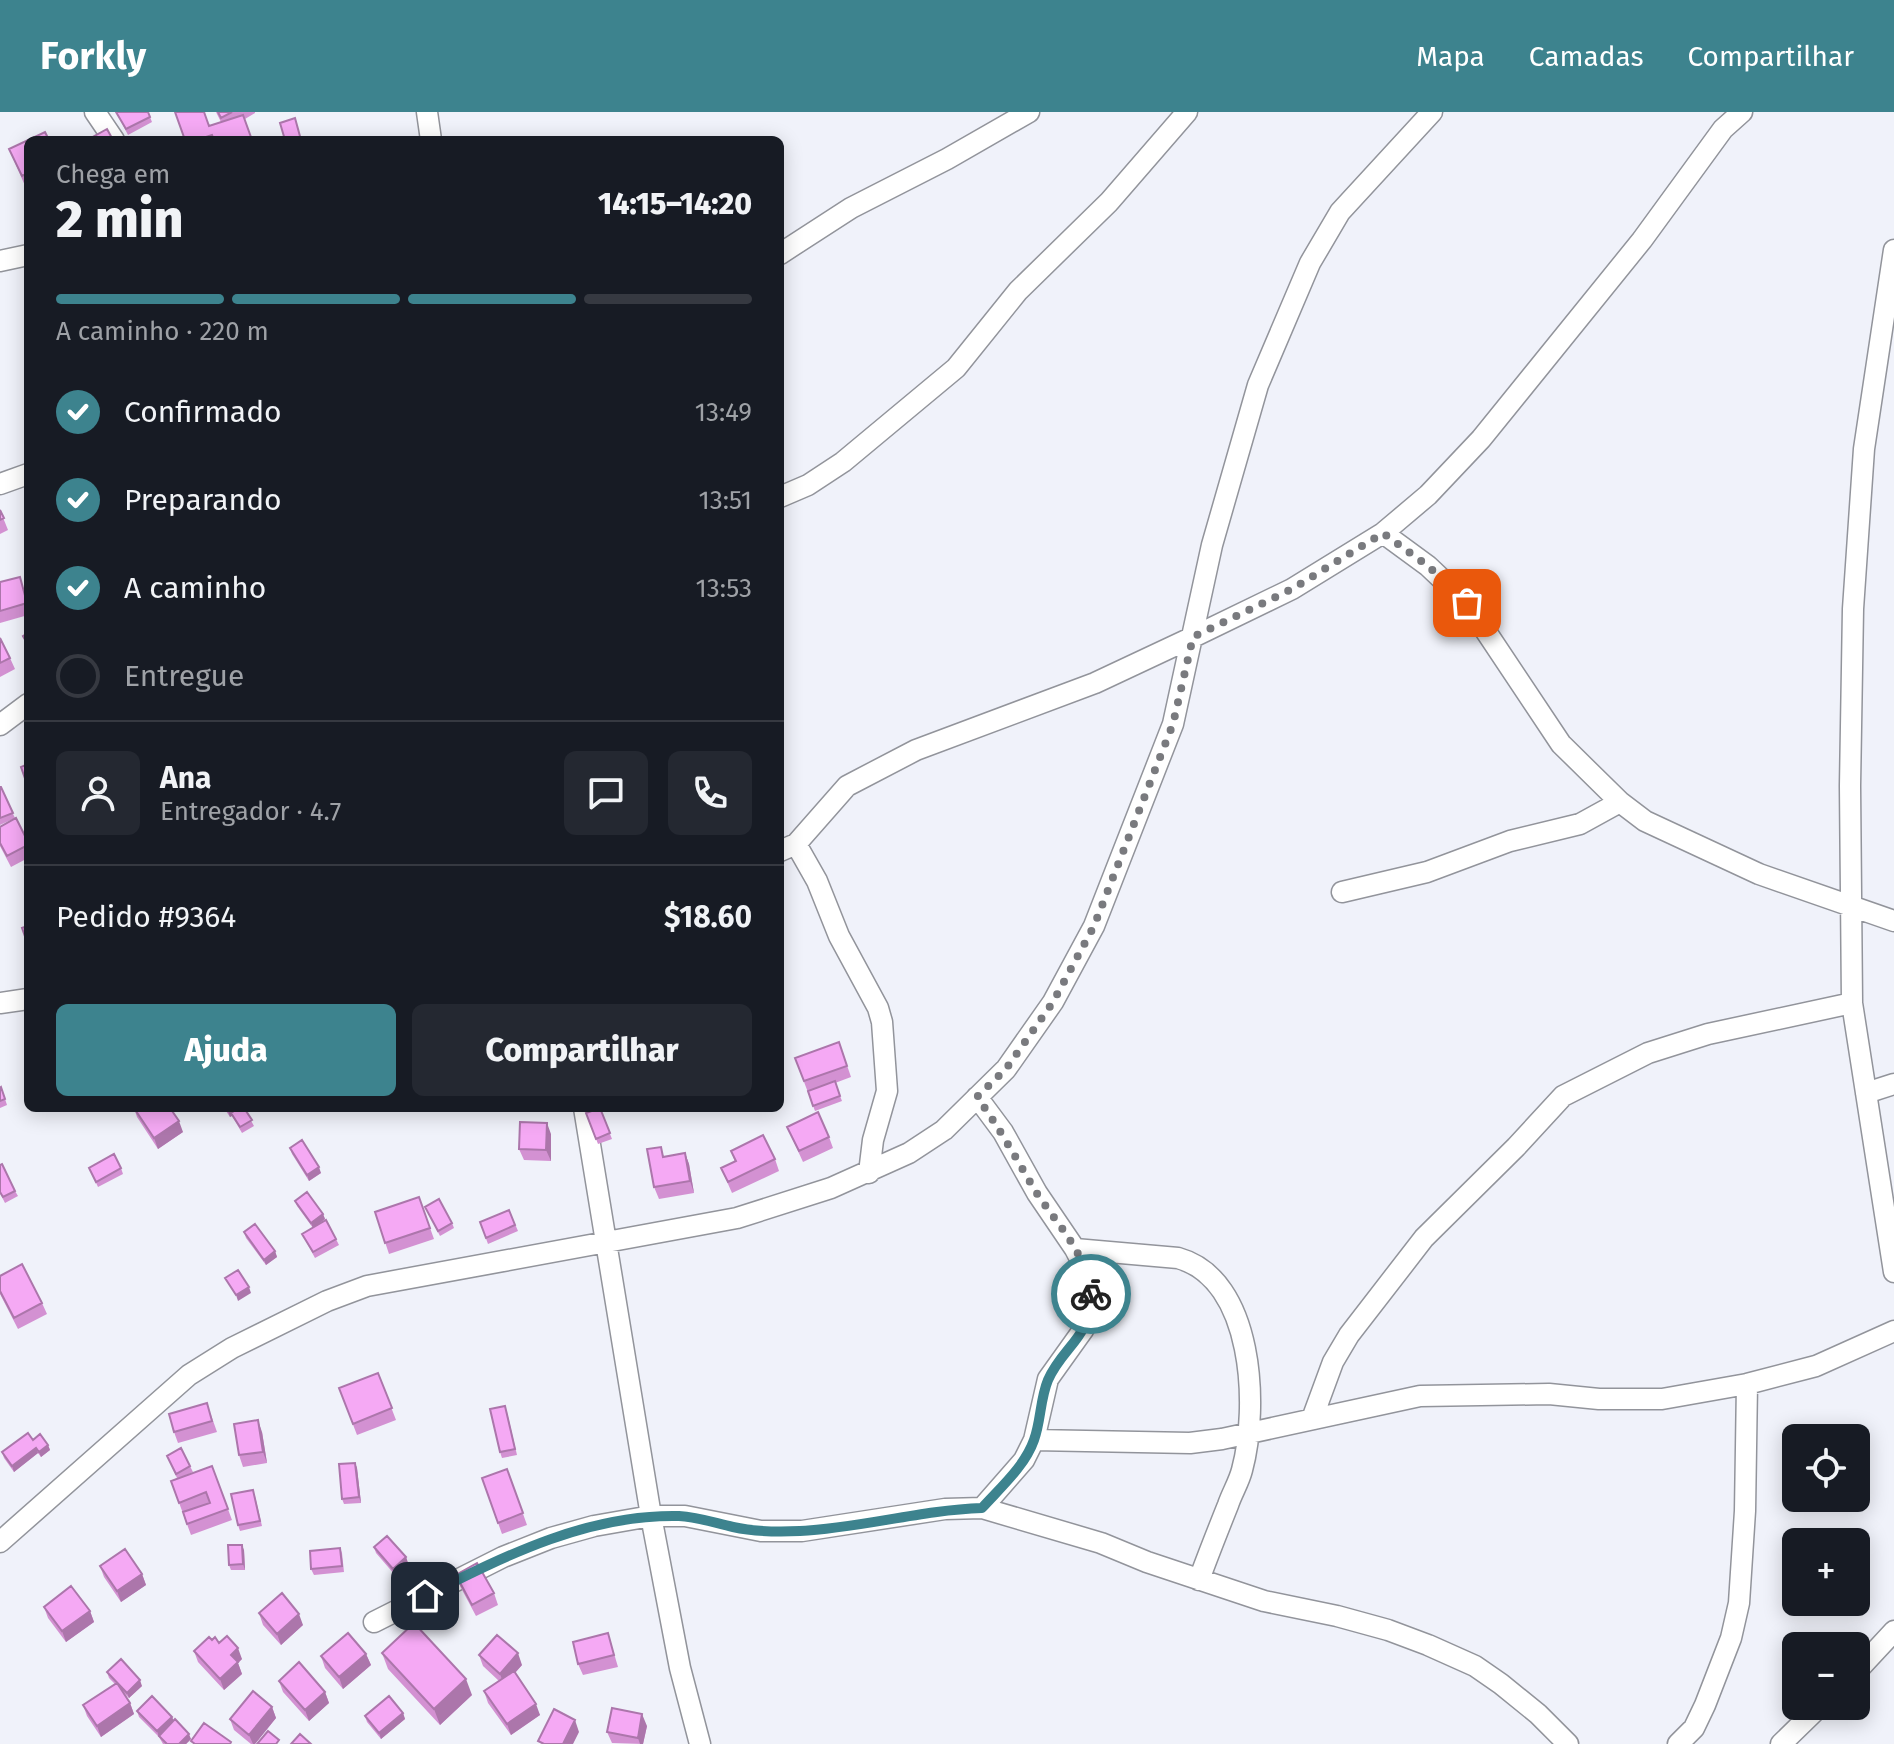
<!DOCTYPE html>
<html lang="pt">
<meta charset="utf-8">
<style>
:root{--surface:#171b24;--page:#242831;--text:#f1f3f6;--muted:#9ea1a6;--line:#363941;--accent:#3d838e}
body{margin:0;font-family:"Fira Sans",sans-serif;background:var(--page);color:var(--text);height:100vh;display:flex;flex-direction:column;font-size:30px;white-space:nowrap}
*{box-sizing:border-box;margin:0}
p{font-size:26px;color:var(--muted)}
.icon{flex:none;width:44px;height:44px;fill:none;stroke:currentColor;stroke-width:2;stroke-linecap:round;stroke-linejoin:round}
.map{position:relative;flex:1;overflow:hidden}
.side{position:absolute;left:24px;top:24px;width:760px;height:976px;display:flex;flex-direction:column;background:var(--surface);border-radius:12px;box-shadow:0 4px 20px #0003}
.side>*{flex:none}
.controls{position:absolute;left:1782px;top:1312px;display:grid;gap:16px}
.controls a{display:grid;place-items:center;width:88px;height:88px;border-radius:12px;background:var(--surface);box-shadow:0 4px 20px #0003;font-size:40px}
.pin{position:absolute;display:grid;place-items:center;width:68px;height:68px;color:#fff;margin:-34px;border-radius:16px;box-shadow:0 4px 12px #0006}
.courier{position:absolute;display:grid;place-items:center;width:80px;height:80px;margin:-40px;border:6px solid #3d838e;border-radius:50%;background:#fff;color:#222;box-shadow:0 2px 10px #0007}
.head em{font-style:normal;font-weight:800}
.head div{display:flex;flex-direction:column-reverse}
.head{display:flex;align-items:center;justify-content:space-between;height:136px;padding:0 32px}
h1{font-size:52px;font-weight:800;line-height:60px}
.bar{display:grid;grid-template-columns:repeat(4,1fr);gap:12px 8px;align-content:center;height:96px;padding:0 32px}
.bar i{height:10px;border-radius:6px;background:var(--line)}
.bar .current{background:var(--accent)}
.bar p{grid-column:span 4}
.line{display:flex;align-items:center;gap:20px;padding:0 32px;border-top:2px solid var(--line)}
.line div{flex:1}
.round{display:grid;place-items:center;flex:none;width:84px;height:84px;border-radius:12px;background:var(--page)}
ol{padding:0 32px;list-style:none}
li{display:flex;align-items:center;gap:24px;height:88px}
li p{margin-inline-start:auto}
li .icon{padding:8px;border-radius:50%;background:var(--accent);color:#fff;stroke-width:4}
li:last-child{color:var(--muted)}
li i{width:44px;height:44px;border:4px solid var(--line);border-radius:50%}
.cta{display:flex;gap:16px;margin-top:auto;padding:16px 32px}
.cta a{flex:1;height:92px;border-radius:12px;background:var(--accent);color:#fff;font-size:32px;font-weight:800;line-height:92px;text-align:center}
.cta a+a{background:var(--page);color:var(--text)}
header{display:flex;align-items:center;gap:48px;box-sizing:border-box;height:112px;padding:0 40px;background:var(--accent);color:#fff}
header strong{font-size:38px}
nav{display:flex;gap:44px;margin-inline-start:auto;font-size:28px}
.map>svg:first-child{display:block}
</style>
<header>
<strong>Forkly</strong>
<nav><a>Mapa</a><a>Camadas</a><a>Compartilhar</a></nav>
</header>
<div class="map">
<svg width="1894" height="1632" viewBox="0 0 1894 1632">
<rect width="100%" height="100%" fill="#f0f2fa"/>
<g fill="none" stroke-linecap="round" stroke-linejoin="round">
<defs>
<path id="minor" d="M95 0 114 28
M427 0 431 28
M1894 138 1864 337 1853 497 1850 674 1852 891 1894 1160
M780 142 851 96 947 47 1029 0
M0 149 28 143
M0 372 28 362
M780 385 808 373 843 350 956 256 1018 179 1109 90 1187 0
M1383 421 1428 454 1467 491 1561 632 1620 690 1645 709 1759 762 1894 809
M0 613 28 592
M796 732 817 769 839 824 878 896 882 910 887 979 873 1028 869 1061
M780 739 796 732 847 674 916 638 1095 571 1193 525 1292 477 1383 421 1428 383 1481 327 1642 128 1723 17 1742 0
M1342 780 1427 760 1510 729 1580 712 1620 690
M0 891 28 887
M1866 981 1894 972
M977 985 1003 1020 1037 1081 1075 1137 1087 1160 1091 1179 1092 1200 1083 1218 1048 1267 1034 1328 1024 1348 982 1396
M584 996 651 1404 680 1556 700 1632
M1075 1137 1178 1146C1254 1167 1259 1295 1242 1358 1239 1370 1232 1381 1228 1393 1218 1418 1208 1443 1199 1468
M1312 1307 1333 1250 1349 1223 1424 1126 1516 1035 1563 984 1648 941 1708 922 1852 891
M1034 1328 1190 1331 1222 1327 1420 1284 1549 1282 1599 1287H1662L1747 1272 1816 1254 1894 1219
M0 1430 189 1263 232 1236 327 1189 367 1174 737 1106 831 1076 909 1041 944 1018 1006 957 1053 890 1094 814 1173 612 1212 433 1258 273 1310 151 1340 100 1432 0
M374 1510 503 1445 551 1426 594 1414 651 1404H685L761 1419H802L945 1397 982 1396 1101 1431 1147 1450 1264 1489 1337 1504 1388 1518 1428 1533 1475 1554 1501 1572 1538 1602 1568 1632
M1856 1560 1894 1519
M1678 1632 1694 1616 1705 1593 1731 1526 1739 1491 1745 1399 1747 1272
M1781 1632 1820 1594"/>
</defs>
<use href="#minor" stroke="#92949b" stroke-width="23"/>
<use href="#minor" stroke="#fff" stroke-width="20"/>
</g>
<path fill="#d391d2" d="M116 0H148L152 10 128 23Z
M216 0H255V1L245 7 252 28H185L209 14 221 10Z
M28 28V75L26 76 9 37Z
M0 398 8 418 0 422Z
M0 470 24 476 28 490V503L0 511Z
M0 526 10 546 15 557 0 565Z
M0 675 15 706 0 713Z
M0 715 28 730V746L11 755 0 734Z
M839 930 851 965 835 971 842 989 815 999 795 946Z
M1 975 7 993 0 996V976Z
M134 996 183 1020 158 1037 137 1005Z
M224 996H244L254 1014 242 1021 232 1004 230 1005Z
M600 996 612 1027 598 1032 586 1001Z
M787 1015 829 1025 833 1036 803 1050Z
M551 1022V1049L524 1048 519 1037Z
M290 1036 321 1061 309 1069 292 1042Z
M731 1039 775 1047 779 1059 732 1081 721 1056 735 1050Z
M685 1041 689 1052 694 1081 659 1087 654 1075 664 1045Z
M0 1053 15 1079 18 1084 5 1091 0 1081Z
M89 1056H121L123 1062 98 1075Z
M419 1085 434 1127 389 1142 375 1100Z
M295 1089 323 1102 325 1107 319 1112 336 1127 339 1133 315 1146 302 1122 313 1116 297 1094Z
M425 1095 452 1111 454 1116 440 1124Z
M509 1098 518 1119 488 1132 480 1110Z
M244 1120 275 1139 277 1145 266 1153 246 1126Z
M0 1164 42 1191 47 1202 18 1217 0 1182Z
M378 1261 396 1308 357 1323 339 1276Z
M507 1300 517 1343 502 1346 500 1340Z
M211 1303 217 1320 178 1331 174 1320Z
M262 1320 267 1351 243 1355 239 1343Z
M33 1328 48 1333 50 1338 41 1345 38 1341 14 1360 4 1346 2 1340Z
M167 1344 190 1354 193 1360 184 1364 212 1354 232 1408 191 1423 171 1369 177 1366Z
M355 1351 357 1356 361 1391 344 1392 342 1387Z
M507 1357 527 1413 502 1422 482 1366Z
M255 1384 262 1414 240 1419 238 1413Z
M374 1435 406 1445 408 1451 395 1463 376 1441Z
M340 1436 342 1441 344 1460 314 1463 311 1457Z
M244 1438 245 1458H231L229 1453Z
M100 1454 142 1462 146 1473 121 1490 104 1465Z
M456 1463 494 1481 498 1493 476 1504 460 1474Z
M44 1495 90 1499 94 1510 66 1530 48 1506Z
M259 1501 303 1513 281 1533 263 1513Z
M608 1521 618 1555 583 1563 578 1552Z
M212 1528 219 1531 242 1547 238 1551 242 1562 224 1578 198 1550 194 1539Z
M382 1541 472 1583 440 1613 388 1557Z
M366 1542 371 1553 343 1577 325 1556 321 1544Z
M479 1543 522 1553 515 1561 540 1603 511 1623 488 1591 484 1579 499 1569 483 1554Z
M107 1560 142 1574 129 1586 123 1580 130 1591 134 1602 101 1625 87 1604 83 1593 115 1572 109 1566Z
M279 1569 325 1580 329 1591 309 1609 283 1580Z
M272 1595 276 1606 255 1632H251L234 1618 230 1607Z
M137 1599 172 1605 174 1609 191 1627 186 1632H163L159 1625 139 1605Z
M403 1601 405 1607 381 1627 367 1610 365 1604Z
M647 1614 643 1632 612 1631 607 1620Z"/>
<path fill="#ac76ab" d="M234 996H243V997L230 1005 228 999Z
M179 1009 183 1020 158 1037 154 1026Z
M547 1011 551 1022V1049L546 1038Z
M685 1041 689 1052 694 1081 690 1069Z
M319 1055 321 1061 309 1069 307 1063Z
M323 1102 325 1107 313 1116 311 1111Z
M275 1139 277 1145 266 1153 264 1148Z
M249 1175 251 1181 238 1189 236 1183Z
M258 1308 262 1320 267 1351 263 1340Z
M48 1333 50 1338 41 1345 39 1340Z
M36 1336 38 1341 14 1360 12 1354Z
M355 1351 357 1356 361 1391 359 1385Z
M242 1433 244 1438 245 1458 243 1452Z
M406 1445 408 1451 395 1463 393 1457Z
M142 1462 146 1473 121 1490 117 1479Z
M90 1499 94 1510 66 1530 62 1519Z
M299 1502 303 1513 281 1533 277 1522Z
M238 1536 242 1547 238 1551 242 1562 224 1578 220 1567 231 1543Z
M518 1541 522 1553 504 1573 500 1562Z
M366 1542 371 1553 343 1577 339 1565Z
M466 1567 472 1583 440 1613 434 1597Z
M140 1568 142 1574 129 1586 127 1581Z
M325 1580 329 1591 309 1609 305 1598Z
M130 1591 134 1602 101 1625 97 1614Z
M536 1592 540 1603 511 1623 507 1612Z
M272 1595 276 1606 255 1632H253L249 1623Z
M403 1601 405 1607 381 1627 379 1621Z
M642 1602 647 1614 643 1632H640L638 1626Z
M172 1605 174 1610 159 1625 157 1619Z
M575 1608 579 1620 573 1632H563Z
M189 1622 191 1627 186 1632H179Z"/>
<path fill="#f5a9f4" stroke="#ac76ab" stroke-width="2" d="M116 0H148L150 5 126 17Z
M175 0H204L209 14 243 3 252 28H214L212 23 197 28H185Z
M218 0H232L221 6Z
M295 6 301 28H285L280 11Z
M107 17 113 28H92L91 26Z
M45 20 49 28H28V61L22 64 9 37Z
M0 398 4 406 0 408Z
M20 465 27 491 0 499V470Z
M28 521V533L23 524Z
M0 526 10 546 0 551Z
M28 652V675L21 655Z
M0 675H1L13 701 0 706Z
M16 706 28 730V733L7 744 0 731V715Z
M28 814V833L22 816Z
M839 930 847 954 804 969 795 946Z
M835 969 840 984 813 994 808 979Z
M1 975 5 987 0 989V976Z
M134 996H170L179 1009 154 1026Z
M239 996H244L252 1008 240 1015 231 1001Z
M600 996 610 1021 596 1027 586 1001Z
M818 1000 829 1025 799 1039 787 1015Z
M520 1010 547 1011 546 1038 519 1037Z
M763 1023 775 1047 728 1070 721 1056 736 1049 731 1039Z
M302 1028 319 1055 307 1063 290 1036Z
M661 1035 663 1045 685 1041 690 1069 654 1075 647 1037Z
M114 1042 121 1056 96 1070 89 1056Z
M2 1052 15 1079 3 1085 0 1080V1053Z
M307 1080 323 1102 311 1111 295 1089Z
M419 1085 430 1116 385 1131 375 1100Z
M439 1087 452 1111 438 1119 425 1095Z
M509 1098 515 1113 486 1126 480 1110Z
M326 1108 336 1127 313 1140 302 1122Z
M255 1112 275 1139 264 1148 244 1120Z
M22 1152 42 1191 14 1206 0 1179V1164Z
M238 1158 249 1175 236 1183 225 1166Z
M378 1261 392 1296 353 1312 339 1276Z
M207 1291 212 1309 174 1320 169 1302Z
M505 1294 515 1337 500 1340 490 1297Z
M258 1308 263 1340 239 1343 234 1312Z
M28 1321 33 1328 40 1322 48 1333 39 1340 36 1336 12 1354 2 1340Z
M181 1336 190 1354 176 1362 167 1344Z
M355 1351 359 1385 342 1387 339 1352Z
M212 1354 228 1397 187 1412 183 1400 210 1391 206 1380 179 1391 171 1369Z
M507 1357 523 1401 498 1411 482 1366Z
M253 1378 260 1409 238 1413 231 1382Z
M387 1424 406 1445 393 1457 374 1435Z
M228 1433H242L243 1452 229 1453Z
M340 1436 342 1454 311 1457 310 1439Z
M125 1437 142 1462 117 1479 100 1454Z
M477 1451 494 1481 472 1493 456 1463Z
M71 1474 90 1499 62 1519 44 1495Z
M282 1481 299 1502 277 1522 259 1501Z
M414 1511 466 1567 434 1597 382 1541Z
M348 1521 366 1542 339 1565 321 1544Z
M608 1521 614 1543 578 1552 573 1530Z
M497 1523 518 1541 500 1562 479 1543Z
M227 1524 238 1536 231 1543 238 1550 220 1567 194 1539 209 1525 212 1528 215 1525 219 1531Z
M121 1547 140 1568 127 1581 107 1560Z
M299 1550 325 1580 305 1598 279 1569Z
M514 1559 536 1592 507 1612 484 1579Z
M117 1571 130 1591 97 1614 83 1593Z
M253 1579 272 1595 249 1623 230 1607Z
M152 1584 172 1605 157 1619 137 1599Z
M389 1584 403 1601 379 1621 365 1604Z
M612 1596 642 1602 638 1626 607 1620Z
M554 1597 575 1608 563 1632H544L538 1629Z
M175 1607 189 1622 179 1632H167L159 1624Z
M204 1611 231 1630 230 1632H195L191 1629Z
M268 1619 279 1628 276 1632H257Z
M300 1622 311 1632H291Z"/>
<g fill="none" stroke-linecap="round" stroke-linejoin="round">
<path stroke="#797a7e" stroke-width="8" stroke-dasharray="0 14.4" d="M1091 1182C1087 1142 1057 1112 1036 1080 1017 1048 999 1015 977 985L1006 957 1053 890 1094 814 1173 612 1193 525 1292 477 1383 421 1428 454 1467 491"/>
<path stroke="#3d838e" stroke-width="10" d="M425 1484C505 1444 587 1402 679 1404 698 1405 715 1411 733 1415 755 1420 778 1420 800 1419 861 1416 921 1398 982 1396 1000 1376 1025 1354 1034 1328 1041 1309 1040 1287 1048 1268 1063 1234 1092 1225 1091 1182"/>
</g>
</svg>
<div class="controls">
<a><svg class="icon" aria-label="locate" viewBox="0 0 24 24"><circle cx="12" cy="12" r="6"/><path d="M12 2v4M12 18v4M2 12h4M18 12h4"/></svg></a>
<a>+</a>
<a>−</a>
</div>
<div class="pin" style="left:1467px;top:491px;background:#ea580c"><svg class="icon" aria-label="bag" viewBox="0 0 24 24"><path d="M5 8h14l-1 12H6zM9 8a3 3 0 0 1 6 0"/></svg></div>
<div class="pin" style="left:425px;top:1484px;background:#1f2937"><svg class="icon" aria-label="home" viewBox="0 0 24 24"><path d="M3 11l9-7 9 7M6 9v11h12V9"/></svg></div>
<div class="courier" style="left:1091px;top:1182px"><svg class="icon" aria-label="bike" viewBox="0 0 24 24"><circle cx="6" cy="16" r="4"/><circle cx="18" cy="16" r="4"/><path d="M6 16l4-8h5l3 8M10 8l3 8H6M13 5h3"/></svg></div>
<section class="side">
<div class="head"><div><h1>2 min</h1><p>Chega em</p></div><em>14:15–14:20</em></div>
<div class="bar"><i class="current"></i><i class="current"></i><i class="current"></i><i></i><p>A caminho · 220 m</p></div>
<ol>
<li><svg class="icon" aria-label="check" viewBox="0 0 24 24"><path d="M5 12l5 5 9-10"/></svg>Confirmado<p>13:49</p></li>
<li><svg class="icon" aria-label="check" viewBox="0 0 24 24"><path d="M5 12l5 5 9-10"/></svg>Preparando<p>13:51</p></li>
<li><svg class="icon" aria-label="check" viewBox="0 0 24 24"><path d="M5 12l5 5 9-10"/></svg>A caminho<p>13:53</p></li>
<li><i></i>Entregue</li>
</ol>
<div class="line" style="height:144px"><a class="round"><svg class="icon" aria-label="person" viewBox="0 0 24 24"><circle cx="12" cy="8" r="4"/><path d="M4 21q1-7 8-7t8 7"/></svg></a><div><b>Ana</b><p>Entregador · 4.7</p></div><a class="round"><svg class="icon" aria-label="chat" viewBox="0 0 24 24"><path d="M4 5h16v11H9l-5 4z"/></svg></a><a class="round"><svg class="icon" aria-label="phone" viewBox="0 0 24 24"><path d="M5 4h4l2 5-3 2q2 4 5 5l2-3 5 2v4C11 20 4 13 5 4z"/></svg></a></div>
<div class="line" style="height:104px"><div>Pedido #9364</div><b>$18.60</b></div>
<div class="cta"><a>Ajuda</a><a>Compartilhar</a></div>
</section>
</div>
